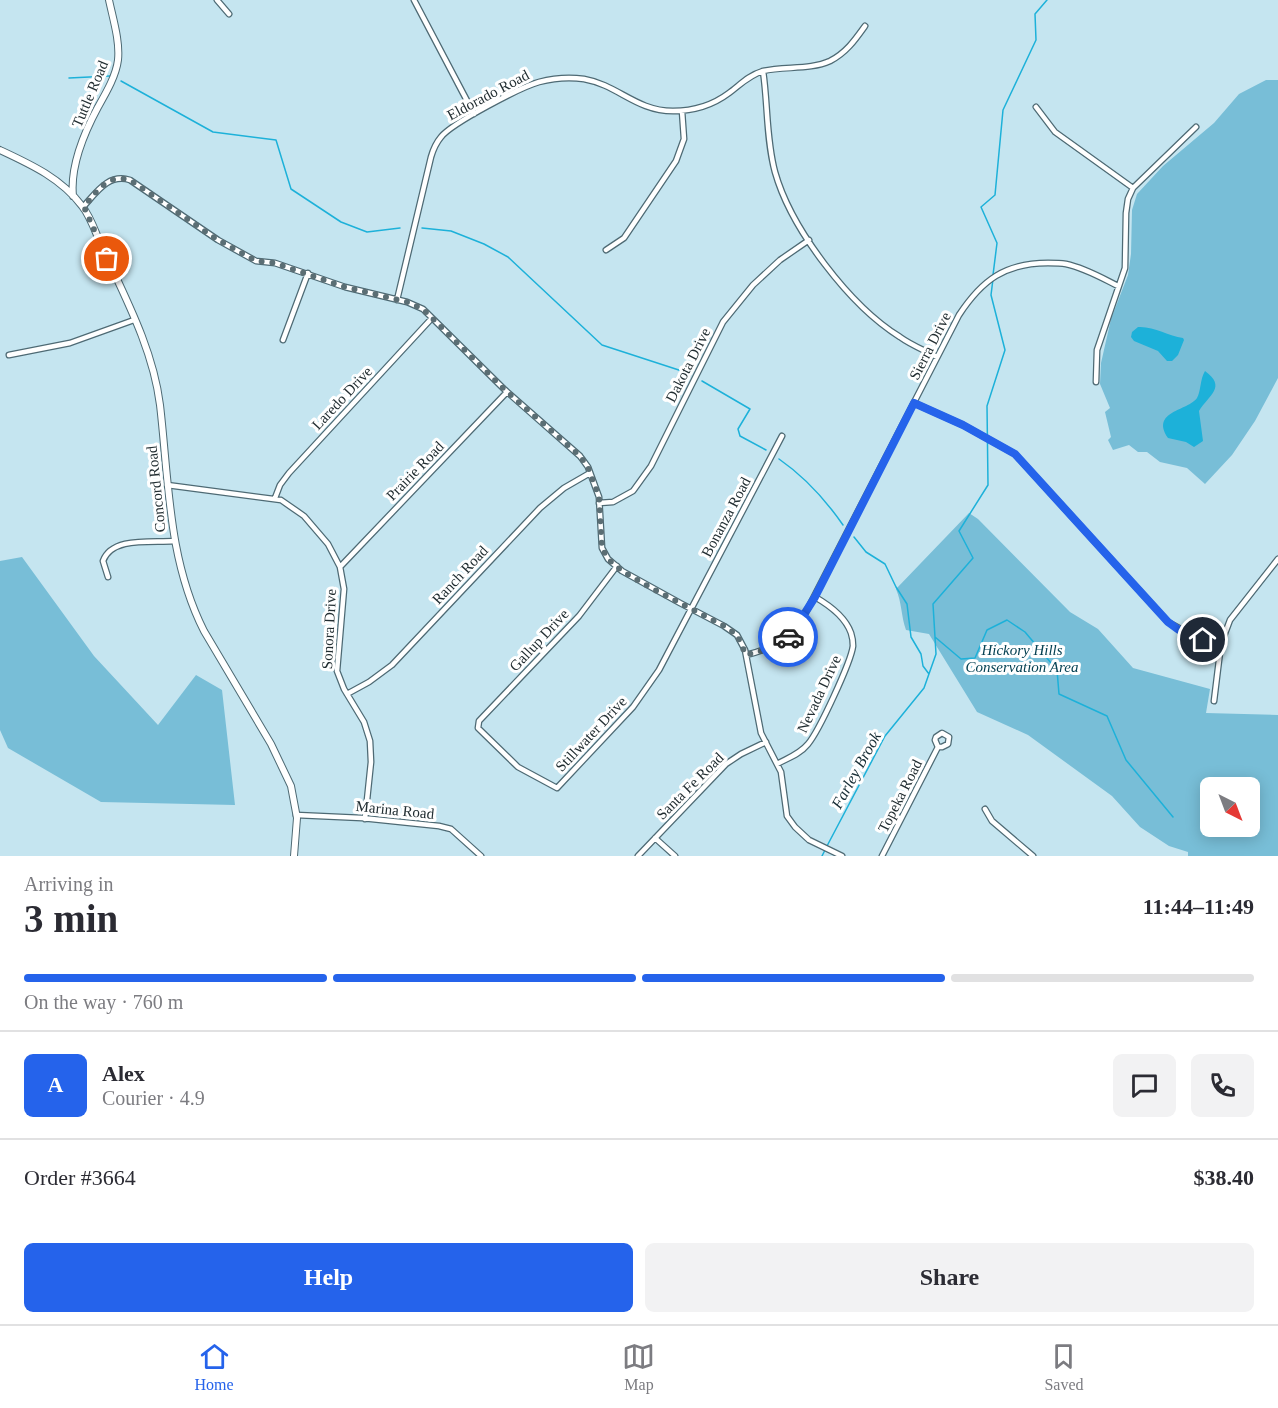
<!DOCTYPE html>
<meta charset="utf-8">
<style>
:root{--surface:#fff;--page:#f2f2f3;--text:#2b2b33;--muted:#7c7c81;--line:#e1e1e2;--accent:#2563eb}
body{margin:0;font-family:Georgia,serif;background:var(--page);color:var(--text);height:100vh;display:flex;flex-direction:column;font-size:22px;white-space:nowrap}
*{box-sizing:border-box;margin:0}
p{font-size:20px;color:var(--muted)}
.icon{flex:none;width:33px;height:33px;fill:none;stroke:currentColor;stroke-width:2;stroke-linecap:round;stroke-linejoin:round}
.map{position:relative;height:856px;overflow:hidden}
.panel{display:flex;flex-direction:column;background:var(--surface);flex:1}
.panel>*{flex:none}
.needle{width:39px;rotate:138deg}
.controls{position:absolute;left:1200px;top:777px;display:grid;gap:12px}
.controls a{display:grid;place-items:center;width:60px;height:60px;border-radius:9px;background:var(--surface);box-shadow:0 3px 15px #0003;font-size:30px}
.pin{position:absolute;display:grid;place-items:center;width:51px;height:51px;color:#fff;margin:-26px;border:3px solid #fff;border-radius:50%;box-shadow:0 2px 6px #0007}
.courier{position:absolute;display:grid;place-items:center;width:60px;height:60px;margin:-30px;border:4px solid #2563eb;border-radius:50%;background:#fff;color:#222;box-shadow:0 2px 8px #0007}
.headline em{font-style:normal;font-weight:700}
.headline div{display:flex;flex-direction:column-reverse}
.headline{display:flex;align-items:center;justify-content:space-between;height:102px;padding:0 24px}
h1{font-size:39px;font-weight:700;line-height:45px}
.bar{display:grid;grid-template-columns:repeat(4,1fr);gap:9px 6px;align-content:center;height:72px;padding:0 24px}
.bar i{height:8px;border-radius:4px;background:var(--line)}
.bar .on{background:var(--accent)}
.bar p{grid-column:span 4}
.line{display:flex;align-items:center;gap:15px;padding:0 24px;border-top:2px solid var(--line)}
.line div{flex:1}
.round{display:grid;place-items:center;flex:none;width:63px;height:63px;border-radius:9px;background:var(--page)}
.button{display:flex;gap:12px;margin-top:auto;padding:12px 24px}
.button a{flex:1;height:69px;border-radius:9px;background:var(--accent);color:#fff;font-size:24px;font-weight:700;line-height:69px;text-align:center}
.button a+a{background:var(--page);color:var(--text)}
.dock{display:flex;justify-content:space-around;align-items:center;height:84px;border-top:2px solid var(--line);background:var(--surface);font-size:16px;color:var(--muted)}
.dock a{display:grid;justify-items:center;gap:3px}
.dock .on{color:var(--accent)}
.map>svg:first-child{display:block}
</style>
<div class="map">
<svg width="1278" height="856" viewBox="0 0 1278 856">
<rect width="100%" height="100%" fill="#c5e5f0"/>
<path fill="#78bed7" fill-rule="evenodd" d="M1266 80H1278V378L1255 421 1232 455 1205 484 1187 468 1160 462 1147 452H1138L1129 445 1113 450 1108 440 1111 437 1105 412 1110 408 1100 384 1101 363 1111 319 1128 275 1131 254 1132 210 1137 194 1163 166 1214 123 1239 94Z
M969 513 978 519 1070 612 1098 629 1133 668 1210 689 1206 713 1278 715V856H1188V852L1169 846 1140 827 1112 796 1028 735 977 712 929 634 906 630C901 616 902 603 896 589ZM1210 788H1250V826H1210Z
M22 557 94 656 158 725 196 675 222 690 235 805 101 802 8 748 0 730V561Z"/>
<path fill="#1db1d9" d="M1138 327C1154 326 1168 336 1183 338L1184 340 1178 355 1172 361H1167L1158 351 1134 341 1131 337 1132 332Z
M1205 371C1227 387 1209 395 1199 411L1203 441 1194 447 1186 442 1168 438C1150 411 1188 411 1197 398 1201 391 1200 379 1205 371Z"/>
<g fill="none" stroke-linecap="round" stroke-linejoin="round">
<path stroke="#1db1d9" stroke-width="1.5" d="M69 78 110 76
M121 81 213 132 276 140 291 189 341 222 367 232 400 228
M422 228 451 231 484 244 508 257 602 345 688 373
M993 275 997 243 981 207 995 195 1003 110 1036 40 1035 14 1047 0
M702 381 750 409 738 429 740 436 766 450
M779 459C805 477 825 499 843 525
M854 537 866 552 885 564 896 587 907 604 911 637 921 654 923 666 929 674
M935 637 961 659 975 658 987 630 1007 620 1025 632 1057 670 1059 694 1107 716 1126 760 1173 817
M827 846 885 736 924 688 936 654 933 604 973 558 959 531 988 485 987 406 1005 350 991 295 993 279
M822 856 825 850"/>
<defs>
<path id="street" d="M217 0 229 14
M414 0 474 114
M763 71C768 104 766 139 775 172 791 229 850 306 900 337 911 345 924 350 937 357
M1036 107 1055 132 1133 188
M83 207C96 193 108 173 130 180L218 240 256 261 275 263 345 287 407 302 423 309 505 390 580 456 588 467 599 497 602 548 608 559 622 571 680 603 724 626 737 635 745 650 761 733 781 772 787 816 795 827 809 840 842 856
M606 250 624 238 676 161 684 139 682 111
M397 300 431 157C433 150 436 143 441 137 452 123 521 87 539 82 554 78 570 77 584 79 618 85 636 111 673 111 693 111 713 105 729 93 740 85 749 75 763 71 785 66 810 70 830 61 846 53 855 40 865 26
M283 340 308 273
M9 355 70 343 134 320
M1096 382 1097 350 1125 268 1126 213 1128 199 1133 188 1196 127
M914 403 963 425 1015 454 1168 622 1192 635 1221 644
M167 485 281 500 304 516 328 544 340 567 344 589 337 671 344 689 364 722 370 741 371 762 365 819
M275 498 280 485 289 473 432 318
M599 503 613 502 633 491 651 466 723 322 753 285 780 260 809 240
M617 566 579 616 479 721 478 728 518 767 557 788 633 707 659 670 782 436
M340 567 507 392
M108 577 103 561C112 536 153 543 174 541
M746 655C778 647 788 639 806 612L959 315C982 280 1005 263 1048 263 1054 263 1060 263 1066 264 1085 268 1102 278 1118 286
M347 694 369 682 392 665 540 508 564 488 590 473
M1214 701 1221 644 1230 620 1278 559
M777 764C788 758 800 754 808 744 819 731 851 662 853 646 853 643 852 636 851 633 845 616 829 605 815 597
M985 809 992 821 1033 856
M296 815 362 818 439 826 451 829 481 856
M655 838 675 856
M638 856 726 764 741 754 766 742
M882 856 938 747 935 740 936 737 942 733 949 737 948 744 942 747H938"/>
<path id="secondary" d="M0 150C30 164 61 178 82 206 91 217 96 234 102 247 125 297 153 349 160 405 169 482 168 560 204 631L271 744 291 786 297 818 294 856
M73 196C70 166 84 133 98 107 106 93 116 76 118 60 120 41 113 19 109 0"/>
</defs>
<use href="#street" stroke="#4e6a74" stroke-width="7"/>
<use href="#secondary" stroke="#4e6a74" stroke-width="8"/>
<use href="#street" stroke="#fff" stroke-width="4.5"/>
<use href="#secondary" stroke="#fff" stroke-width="6"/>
</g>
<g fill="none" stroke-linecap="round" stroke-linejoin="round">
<path stroke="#5b6e74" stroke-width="6" stroke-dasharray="0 10.8" d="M107 259 84 207C96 192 108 173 130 180L218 240 256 261 275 263 345 287 407 302 423 309 505 390 580 456 588 467 599 497 602 548 608 559 622 571 653 589 724 626 737 635 746 655 761 651 788 637"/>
<path stroke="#2563eb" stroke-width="8" d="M788 637 793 632 815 597 914 403 963 425 1015 454 1168 622 1179 630 1203 640"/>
</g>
<g text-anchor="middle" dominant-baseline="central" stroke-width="6" stroke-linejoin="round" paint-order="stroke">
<g font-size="15" fill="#222e32" stroke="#fff">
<text transform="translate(90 94) rotate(-67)">Tuttle Road</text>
<text transform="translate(488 95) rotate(-28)">Eldorado Road</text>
<text transform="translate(930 346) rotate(-63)">Sierra Drive</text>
<text transform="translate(688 365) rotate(-63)">Dakota Drive</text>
<text transform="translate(342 398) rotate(-47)">Laredo Drive</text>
<text transform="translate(415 471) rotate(-46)">Prairie Road</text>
<text transform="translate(156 489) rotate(-96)">Concord Road</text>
<text transform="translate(726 517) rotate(-62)">Bonanza Road</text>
<text transform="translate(460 575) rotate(-47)">Ranch Road</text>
<text transform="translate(329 629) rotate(-87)">Sonora Drive</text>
<text transform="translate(539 640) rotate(-47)">Gallup Drive</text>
<text transform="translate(819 694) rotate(-65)">Nevada Drive</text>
<text transform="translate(591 734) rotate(-47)">Stillwater Drive</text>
<text transform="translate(690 786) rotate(-45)">Santa Fe Road</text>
<text transform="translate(900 796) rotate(-63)">Topeka Road</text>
<text transform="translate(395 810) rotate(6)">Marina Road</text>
</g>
<g font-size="15" font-style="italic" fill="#054152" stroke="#fff">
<text x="1022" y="650">Hickory Hills<tspan x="1022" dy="17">Conservation Area</tspan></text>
</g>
<g font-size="16" font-style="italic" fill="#172d35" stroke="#fff">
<text transform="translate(856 770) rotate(-61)">Farley Brook</text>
</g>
</g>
</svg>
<div class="controls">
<a><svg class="needle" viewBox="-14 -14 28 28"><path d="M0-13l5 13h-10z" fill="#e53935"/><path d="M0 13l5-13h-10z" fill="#7c7c81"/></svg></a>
</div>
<div class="pin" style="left:107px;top:259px;background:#ea580c"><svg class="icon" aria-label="bag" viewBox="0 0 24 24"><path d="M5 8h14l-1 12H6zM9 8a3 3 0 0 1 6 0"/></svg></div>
<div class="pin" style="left:1203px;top:640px;background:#1f2937"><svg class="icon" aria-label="home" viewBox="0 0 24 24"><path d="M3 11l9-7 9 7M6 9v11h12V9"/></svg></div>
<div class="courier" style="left:788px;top:637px"><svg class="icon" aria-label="car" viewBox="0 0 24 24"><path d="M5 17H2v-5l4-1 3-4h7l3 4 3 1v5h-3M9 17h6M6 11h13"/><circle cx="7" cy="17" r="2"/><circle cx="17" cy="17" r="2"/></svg></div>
</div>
<section class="panel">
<div class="headline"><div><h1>3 min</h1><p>Arriving in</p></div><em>11:44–11:49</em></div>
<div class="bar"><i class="on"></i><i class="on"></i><i class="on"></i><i></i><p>On the way · 760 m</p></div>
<div class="line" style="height:108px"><b class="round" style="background:var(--accent);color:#fff">A</b><div><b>Alex</b><p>Courier · 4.9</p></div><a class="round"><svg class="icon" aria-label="chat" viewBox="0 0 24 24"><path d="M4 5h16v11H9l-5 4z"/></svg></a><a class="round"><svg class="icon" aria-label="phone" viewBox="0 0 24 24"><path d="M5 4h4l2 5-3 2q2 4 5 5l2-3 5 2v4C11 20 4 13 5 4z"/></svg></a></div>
<div class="line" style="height:78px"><div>Order #3664</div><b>$38.40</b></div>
<div class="button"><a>Help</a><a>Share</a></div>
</section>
<nav class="dock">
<a class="on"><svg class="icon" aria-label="home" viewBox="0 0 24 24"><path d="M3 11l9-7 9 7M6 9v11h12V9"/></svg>Home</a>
<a><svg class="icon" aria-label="map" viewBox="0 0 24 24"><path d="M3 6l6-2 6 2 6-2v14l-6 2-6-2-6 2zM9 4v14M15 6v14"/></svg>Map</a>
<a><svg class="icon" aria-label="saved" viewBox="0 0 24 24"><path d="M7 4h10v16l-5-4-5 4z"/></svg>Saved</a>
</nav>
